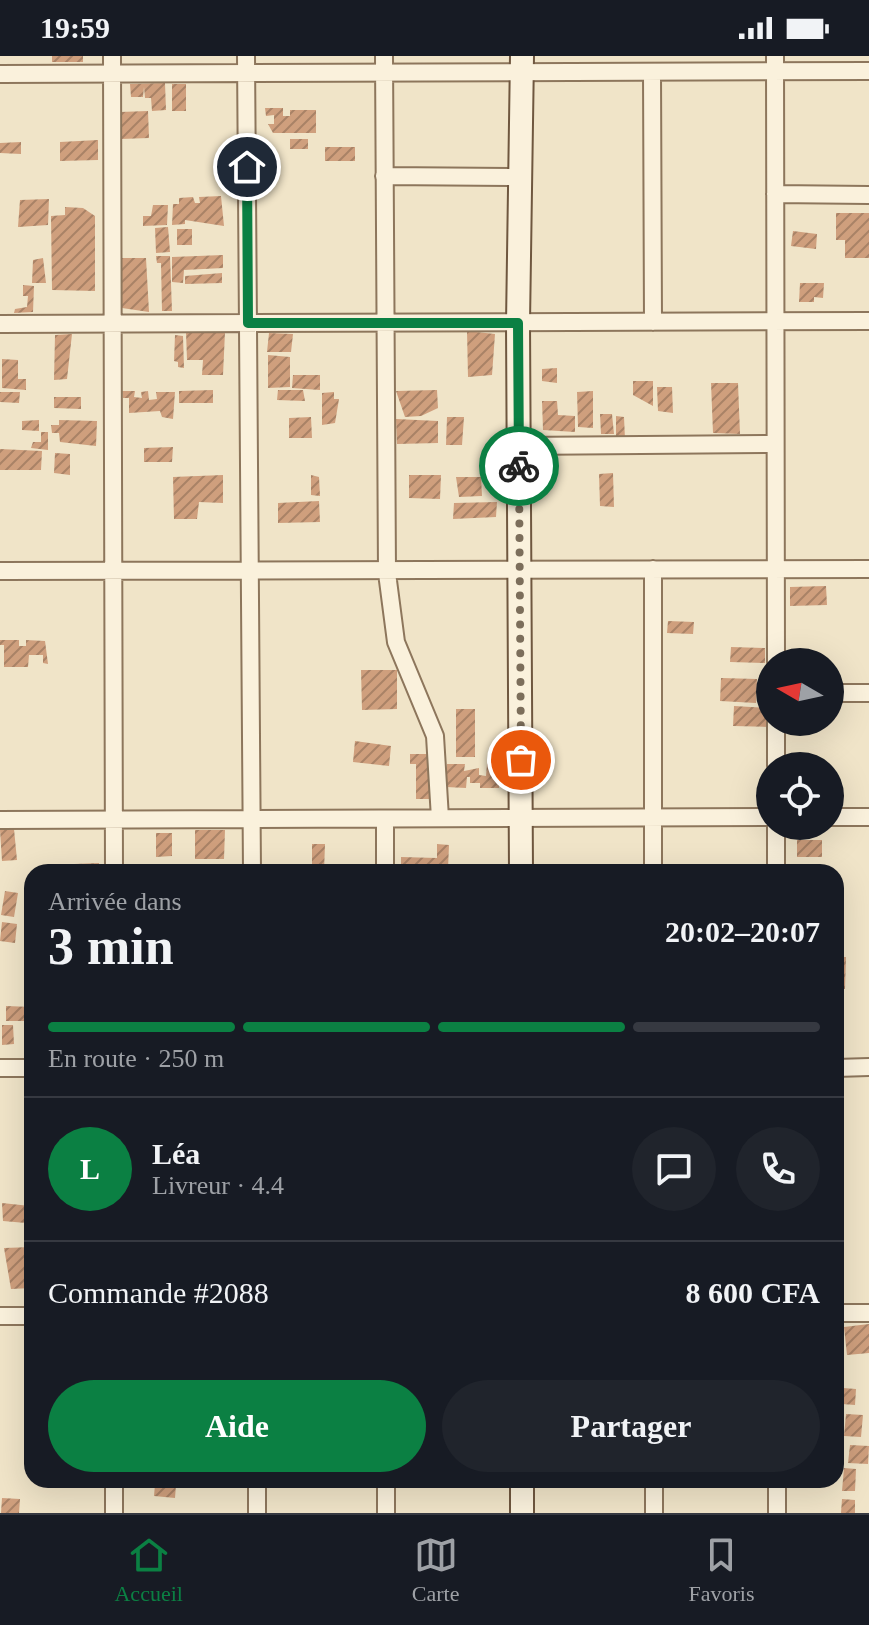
<!DOCTYPE html>
<html lang="fr">
<meta charset="utf-8">
<style>
:root{--surface:#171b24;--page:#20242c;--text:#f1f3f6;--muted:#9ea1a6;--line:#363941;--accent:#0b8043}
body{margin:0;font-family:Georgia,serif;background:var(--page);color:var(--text);height:100vh;display:flex;flex-direction:column;font-size:30px;white-space:nowrap}
*{box-sizing:border-box;margin:0}
p{font-size:26px;color:var(--muted)}
.icon{flex:none;width:44px;height:44px;fill:none;stroke:currentColor;stroke-width:2;stroke-linecap:round;stroke-linejoin:round}
.map{position:relative;flex:1;overflow:hidden}
.sheet{position:absolute;left:24px;top:808px;width:820px;height:624px;display:flex;flex-direction:column;background:var(--surface);border-radius:24px;box-shadow:0 8px 32px #0002}
.sheet>*{flex:none}
.needle{width:52px;rotate:279deg}
.controls{position:absolute;left:756px;top:592px;display:grid;gap:16px}
.controls a{display:grid;place-items:center;width:88px;height:88px;border-radius:50%;background:var(--surface);box-shadow:0 8px 32px #0002;font-size:40px}
.pin{position:absolute;display:grid;place-items:center;width:68px;height:68px;color:#fff;margin:-34px;border:4px solid #fff;border-radius:50%;box-shadow:0 2px 8px #0007}
.courier{position:absolute;display:grid;place-items:center;width:80px;height:80px;margin:-40px;border:6px solid #0b8043;border-radius:50%;background:#fff;color:#222;box-shadow:0 2px 10px #0007}
.overview em{font-style:normal;font-weight:800}
.overview div{display:flex;flex-direction:column-reverse}
.overview{display:flex;align-items:center;justify-content:space-between;height:136px;padding:0 24px}
h1{font-size:52px;font-weight:800;line-height:60px}
.bar{display:grid;grid-template-columns:repeat(4,1fr);gap:12px 8px;align-content:center;height:96px;padding:0 24px}
.bar i{height:10px;border-radius:6px;background:var(--line)}
.bar .on{background:var(--accent)}
.bar p{grid-column:span 4}
.line{display:flex;align-items:center;gap:20px;padding:0 24px;border-top:2px solid var(--line)}
.line div{flex:1}
.round{display:grid;place-items:center;flex:none;width:84px;height:84px;border-radius:42px;background:var(--page)}
.action{display:flex;gap:16px;margin-top:auto;padding:16px 24px}
.action a{flex:1;height:92px;border-radius:48px;background:var(--accent);color:#fff;font-size:32px;font-weight:800;line-height:92px;text-align:center}
.action a+a{background:var(--page);color:var(--text)}
.status{display:flex;justify-content:space-between;align-items:center;height:56px;padding:0 40px;background:var(--surface);direction:ltr}
.status svg{height:22px;fill:currentColor}
.menu{display:flex;justify-content:space-around;align-items:center;height:112px;border-top:2px solid var(--line);background:var(--surface);font-size:22px;color:var(--muted)}
.menu a{display:grid;justify-items:center;gap:4px}
.menu .on{color:var(--accent)}
.map>svg:first-child{display:block}
</style>
<div class="status"><b>19:59</b><svg viewBox="0 0 49 12"><path d="M0 12V9h3v3zM5 12V6h3v6zM10 12V3h3v9zM15 12V0h3v12zM26 1h20v11H26zM47 4h2v5h-2z"/></svg></div>
<div class="map">
<svg width="869" height="1457" viewBox="0 0 869 1457">
<defs>
<pattern id="building-hatch" width="6" height="6" patternUnits="userSpaceOnUse" patternTransform="scale(2)"><rect width="6" height="6" fill="#cf9f7d"/><path d="M-1 1l2-2M0 6l6-6M5 7l2-2" fill="none" stroke="#a98266"/></pattern>
</defs>
<rect width="100%" height="100%" fill="#f0e4c8"/>
<path fill="url(#building-hatch)" d="M52 0H83V6H52Z
M165 27 166 54 152 55 151 42H145L144 31 143 41H131L130 28Z
M172 28H186V55H172Z
M265 52H283V60H290V54H316V77H273L268 68H274V59L266 60Z
M148 55 149 82 121 83 120 56Z
M290 83H308V93H290Z
M98 84V104L60 105V86Z
M21 86V98L0 97V87Z
M325 91H355V105H325Z
M221 140 224 170 185 164V168L172 169 173 148H179V142L193 141 195 147H200L199 141Z
M49 143 48 169 18 171 20 144Z
M153 149H168L167 169 143 170V160H151Z
M65 151 83 152 95 160V235L52 234 51 160 65 159Z
M836 157H869V202H845V184H836Z
M168 171 170 196 156 197 155 172Z
M177 173H192V189H177Z
M793 175 817 178 816 193 791 190Z
M223 199V212L184 214 183 227 172 226V201Z
M156 200H170L172 255H162L161 207H157Z
M43 202 46 227H32L33 204Z
M121 202H146L149 256 122 252Z
M222 217V227L185 228V220Z
M800 227H824L823 242 814 241V246H799Z
M23 229 34 230 33 256 14 257 15 253 27 251 28 240H23Z
M467 275 495 278 492 319 468 321Z
M186 276H225L223 319H202L203 304H187Z
M269 277 293 278 291 296H267Z
M72 278 67 323 54 324 55 279Z
M175 279 183 280 184 312 178 311V306L174 305Z
M268 299 290 301V331L268 332Z
M2 303 18 304V323H26V334L2 332Z
M557 312V327L542 325V313Z
M293 319H320V334L292 332Z
M633 325H653V350L633 339Z
M711 327H738L740 378 713 377Z
M657 331H672L673 357 658 355Z
M213 334V347H179V335Z
M278 334H303L305 345 277 344Z
M437 334 438 352 421 360 405 361 396 335Z
M122 335H135L134 341 142 342 141 336 148 335 149 344 157 343 156 336H175L173 363 162 361 160 355 129 357V342H123Z
M593 335V372L578 371 577 336Z
M0 336H20L19 347 0 346Z
M334 336V343H339L335 367 322 369V337Z
M54 341H81V353L54 352Z
M542 345H557L558 359 575 360V376L543 374Z
M600 358H612L614 378H601Z
M616 360 624 361 625 383 616 384Z
M311 361 312 382H289V362Z
M447 361H464L462 389H446Z
M396 363 438 365V387L397 388Z
M39 364V375L22 374V365Z
M59 364 97 365 96 390 60 386 59 377H52L51 369H59Z
M41 376H48V394L31 392 33 386H41Z
M173 391 172 406H144V392Z
M0 393 42 395 41 414H0Z
M55 397 70 398V419L54 417Z
M613 417 614 451 600 450 599 418Z
M223 419V447L199 446 197 463H174L173 421Z
M311 419 319 421 320 440 311 439Z
M409 419H441L440 443 409 442Z
M456 421H481L482 440 459 441Z
M319 445 320 466 278 467V447Z
M497 446 496 461 453 463 454 447Z
M826 530 827 549 790 550V531Z
M668 565 694 566 693 578 667 577Z
M0 584H19V590H26V584L45 585 48 608 43 607V599H29L28 611H4V589H0Z
M731 591 765 592V607L730 606Z
M361 614H397V653L362 654Z
M721 622 757 623 756 647 720 645Z
M734 650 770 652 769 671 733 670Z
M456 653H475V701H456Z
M355 685 391 690 389 710 353 706Z
M410 698H431L430 743H416V708H410Z
M447 708H465L464 715 479 712V719L486 720 487 708 500 709 499 732H480V727H470V721H467L466 732 446 731Z
M14 773 17 804 2 805 0 774Z
M195 774H225L224 803H195Z
M156 777H172V800L156 801Z
M797 784H822V801H797Z
M312 788H325L324 816H312Z
M437 788 449 789 448 813 401 811V801L437 802Z
M99 807V816H74V808Z
M5 835 18 837 14 861 1 859Z
M2 866 17 868 15 887 0 885Z
M836 901H846L845 933H836Z
M6 950 32 951V965H6Z
M2 969H13L14 988 2 989Z
M836 1055H842V1084H836Z
M2 1147 30 1150 26 1167 3 1165Z
M32 1191V1232L11 1233 4 1192Z
M869 1268V1297L847 1299 844 1271Z
M843 1332 856 1333 855 1349 842 1348Z
M846 1358 863 1359 861 1381 844 1380Z
M850 1389 869 1390 868 1408 848 1407Z
M844 1412 856 1413 855 1435H842Z
M155 1428 176 1429 175 1442 154 1440Z
M2 1442 20 1443 19 1457H1Z
M842 1443 855 1444V1457H841Z"/>
<g fill="none" stroke-linecap="round" stroke-linejoin="round">
<defs>
<path id="street" d="M112 0 114 816
M246 0 252 816
M384 0 387 517 396 586 435 680 440 762
M775 0 776 606
M652 16 653 266
M0 18 869 15
M384 120 520 121
M775 138 869 139
M0 268 869 265
M519 390 775 388
M653 513V816
M0 515 869 513
M830 637H869
M776 666V710
M830 761H869
M385 763V816
M0 764 770 761
M776 770V816
M0 1012H32
M836 1012 869 1011
M836 1257H869
M0 1260H32
M257 1424V1457
M386 1424V1457
M654 1424V1457
M777 1424V1457
M114 1457V1424"/>
<path id="secondary" d="M521 816 518 267 522 0
M522 1457V1424"/>
</defs>
<use href="#street" stroke="#8d765c" stroke-width="20"/>
<use href="#secondary" stroke="#6f573f" stroke-width="26"/>
<use href="#street" stroke="#faf1dc" stroke-width="16"/>
<use href="#secondary" stroke="#faf1dc" stroke-width="22"/>
</g>
<g fill="none" stroke-linecap="round" stroke-linejoin="round">
<path stroke="#7c6e5b" stroke-width="8" stroke-dasharray="0 14.4" d="M519 410 521 704"/>
<path stroke="#0b8043" stroke-width="10" d="M247 111 248 267H518L519 410"/>
</g>
</svg>
<div class="controls">
<a><svg class="needle" viewBox="-14 -14 28 28"><path d="M0-13l5 13h-10z" fill="#e53935"/><path d="M0 13l5-13h-10z" fill="#9ea1a6"/></svg></a>
<a><svg class="icon" aria-label="locate" viewBox="0 0 24 24"><circle cx="12" cy="12" r="6"/><path d="M12 2v4M12 18v4M2 12h4M18 12h4"/></svg></a>
</div>
<div class="pin" style="left:521px;top:704px;background:#ea580c"><svg class="icon" aria-label="bag" viewBox="0 0 24 24"><path d="M5 8h14l-1 12H6zM9 8a3 3 0 0 1 6 0"/></svg></div>
<div class="pin" style="left:247px;top:111px;background:#1f2937"><svg class="icon" aria-label="home" viewBox="0 0 24 24"><path d="M3 11l9-7 9 7M6 9v11h12V9"/></svg></div>
<div class="courier" style="left:519px;top:410px"><svg class="icon" aria-label="bike" viewBox="0 0 24 24"><circle cx="6" cy="16" r="4"/><circle cx="18" cy="16" r="4"/><path d="M6 16l4-8h5l3 8M10 8l3 8H6M13 5h3"/></svg></div>
<section class="sheet">
<div class="overview"><div><h1>3 min</h1><p>Arrivée dans</p></div><em>20:02–20:07</em></div>
<div class="bar"><i class="on"></i><i class="on"></i><i class="on"></i><i></i><p>En route · 250 m</p></div>
<div class="line" style="height:144px"><b class="round" style="background:var(--accent);color:#fff">L</b><div><b>Léa</b><p>Livreur · 4.4</p></div><a class="round"><svg class="icon" aria-label="chat" viewBox="0 0 24 24"><path d="M4 5h16v11H9l-5 4z"/></svg></a><a class="round"><svg class="icon" aria-label="phone" viewBox="0 0 24 24"><path d="M5 4h4l2 5-3 2q2 4 5 5l2-3 5 2v4C11 20 4 13 5 4z"/></svg></a></div>
<div class="line" style="height:104px"><div>Commande #2088</div><b>8 600 CFA</b></div>
<div class="action"><a>Aide</a><a>Partager</a></div>
</section>
</div>
<nav class="menu">
<a class="on"><svg class="icon" aria-label="home" viewBox="0 0 24 24"><path d="M3 11l9-7 9 7M6 9v11h12V9"/></svg>Accueil</a>
<a><svg class="icon" aria-label="map" viewBox="0 0 24 24"><path d="M3 6l6-2 6 2 6-2v14l-6 2-6-2-6 2zM9 4v14M15 6v14"/></svg>Carte</a>
<a><svg class="icon" aria-label="saved" viewBox="0 0 24 24"><path d="M7 4h10v16l-5-4-5 4z"/></svg>Favoris</a>
</nav>
